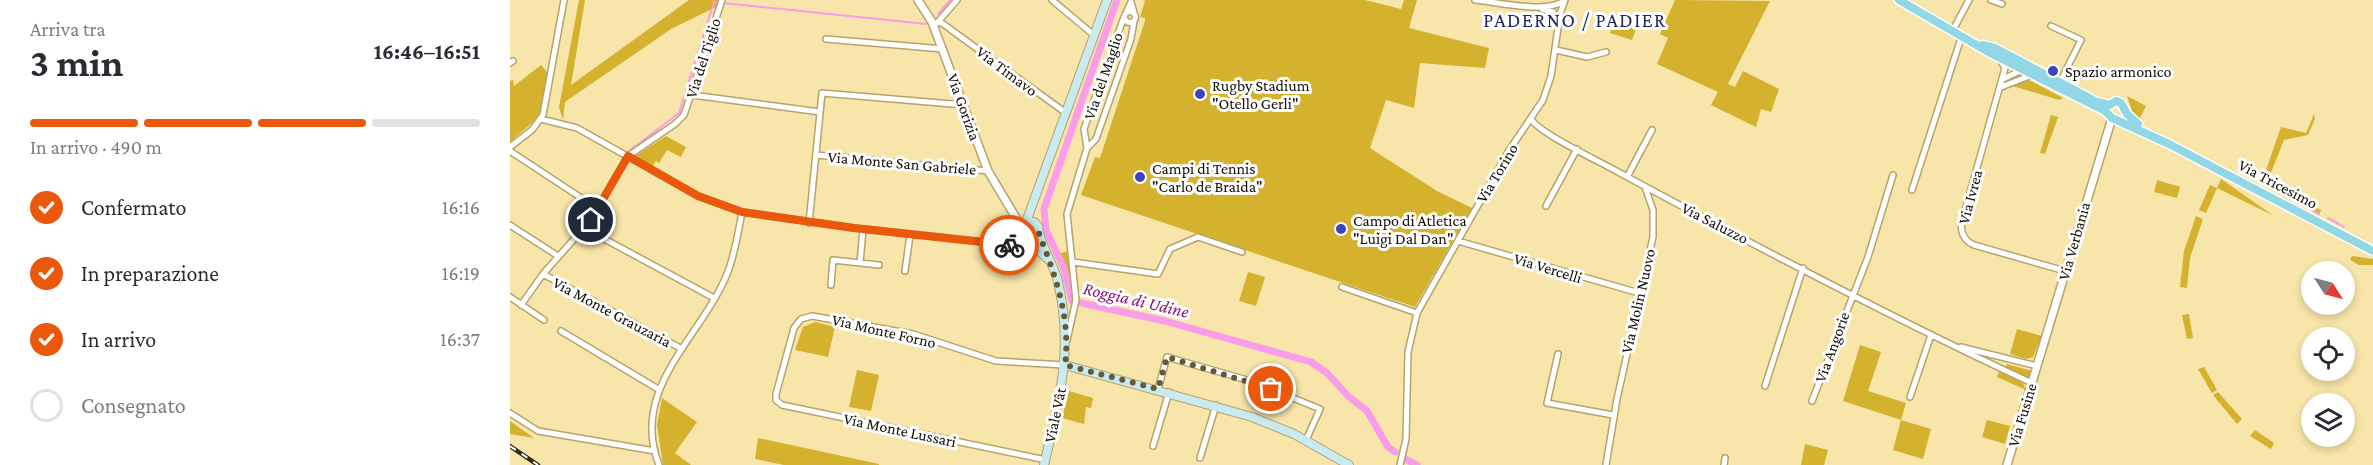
<!DOCTYPE html>
<html lang="it">
<meta charset="utf-8">
<style>
:root{--surface:#fff;--page:#f2f2f3;--text:#2b2b33;--muted:#7c7c81;--line:#e1e1e2;--accent:#ea580c}
body{margin:0;font-family:"Crimson Pro",serif;background:var(--page);color:var(--text);height:100vh;display:flex;flex-direction:column;font-size:22px;white-space:nowrap}
*{box-sizing:border-box;margin:0}
p{font-size:20px;color:var(--muted)}
.icon{flex:none;width:33px;height:33px;fill:none;stroke:currentColor;stroke-width:2;stroke-linecap:round;stroke-linejoin:round}
.map{position:relative;flex:1;overflow:hidden}
.details{display:flex;flex-direction:column;background:var(--surface);width:510px}
.details>*{flex:none}
.needle{width:39px;rotate:126deg}
.controls{position:absolute;left:1791px;top:261px;display:grid;gap:12px}
.controls a{display:grid;place-items:center;width:54px;height:54px;border-radius:50%;background:var(--surface);box-shadow:0 3px 9px #0003;font-size:30px}
.pin{position:absolute;display:grid;place-items:center;width:51px;height:51px;color:#fff;margin:-26px;border:3px solid #fff;border-radius:50%;box-shadow:0 2px 6px #0007}
.courier{position:absolute;display:grid;place-items:center;width:60px;height:60px;margin:-30px;border:4px solid #ea580c;border-radius:50%;background:#fff;color:#222;box-shadow:0 2px 8px #0007}
.headline em{font-style:normal;font-weight:700}
.headline div{display:flex;flex-direction:column-reverse}
.headline{display:flex;align-items:center;justify-content:space-between;height:102px;padding:0 30px}
h1{font-size:39px;font-weight:700;line-height:45px}
.bar{display:grid;grid-template-columns:repeat(4,1fr);gap:9px 6px;align-content:center;height:72px;padding:0 30px}
.bar i{height:8px;border-radius:4px;background:var(--line)}
.bar .on{background:var(--accent)}
.bar p{grid-column:span 4}
ol{padding:0 30px;list-style:none}
li{display:flex;align-items:center;gap:18px;height:66px}
li p{margin-inline-start:auto}
li .icon{padding:6px;border-radius:50%;background:var(--accent);color:#fff;stroke-width:4}
li:last-child{color:var(--muted)}
li i{width:33px;height:33px;border:3px solid var(--line);border-radius:50%}
main{display:flex;flex:1;min-height:0}
.map>svg:first-child{display:block}
</style>
<main>
<section class="details">
<div class="headline"><div><h1>3 min</h1><p>Arriva tra</p></div><em>16:46–16:51</em></div>
<div class="bar"><i class="on"></i><i class="on"></i><i class="on"></i><i></i><p>In arrivo · 490 m</p></div>
<ol>
<li><svg class="icon" aria-label="check" viewBox="0 0 24 24"><path d="M5 12l5 5 9-10"/></svg>Confermato<p>16:16</p></li>
<li><svg class="icon" aria-label="check" viewBox="0 0 24 24"><path d="M5 12l5 5 9-10"/></svg>In preparazione<p>16:19</p></li>
<li><svg class="icon" aria-label="check" viewBox="0 0 24 24"><path d="M5 12l5 5 9-10"/></svg>In arrivo<p>16:37</p></li>
<li><i></i>Consegnato</li>
</ol>
</section>
<div class="map">
<svg width="1863" height="465" viewBox="0 0 1863 465">
<rect width="100%" height="100%" fill="#f7e5a9"/>
<path fill="#d4b22d" d="M69 0H75L61 85 179 0H208L206 7 161 29 55 102 53 120 49 107Z
M633 0H855L891 9 894 0H907L899 28 979 48 975 68 910 63 904 108 876 100 860 148 927 191 962 208 905 307 571 195 585 157 590 158 635 21V18L630 17 635 1Z
M1165 0 1260 1 1218 84 1225 87 1233 71 1269 89 1261 112 1251 109 1246 127 1201 105 1208 92 1147 64 1158 38 1150 34Z
M1104 19 1127 26 1122 40 1100 33Z
M31 65 38 73 29 117 0 142V81L3 80 4 86Z
M1514 80H1519L1553 98 1549 100 1503 86Z
M1617 96 1636 106 1629 120 1623 114Z
M1804 114 1805 119 1798 135 1774 140 1760 175 1755 173 1771 127 1796 133Z
M1541 115 1548 117 1535 154 1530 153Z
M156 136 176 147 171 157 157 150 149 163 146 161 142 167 125 156Z
M1711 179 1764 216 1707 188 1696 213 1689 210 1700 185 1707 188Z
M1647 180 1670 187 1667 198 1644 192Z
M1766 181 1774 185 1772 190 1811 210 1809 215 1752 185Z
M1686 216 1693 219 1680 258 1677 288 1670 287 1674 251Z
M558 251 563 300 560 278 548 254Z
M1842 256 1863 259V265H1849L1840 260Z
M738 272 755 277 746 306 729 301Z
M1679 314 1683 338 1677 339 1672 315Z
M305 322 325 327 318 357 285 350 293 327Z
M1507 329 1532 336 1523 357 1516 359 1500 354Z
M1350 345 1371 352 1358 391 1396 403 1391 420 1421 429 1413 459 1383 450 1391 420 1333 401Z
M1497 364 1522 371 1520 378 1496 367Z
M1694 367 1707 390 1702 393 1688 369Z
M347 370 369 375 361 411 339 407Z
M1489 372 1512 382 1516 390 1487 377Z
M559 391 583 398 581 408 576 407 574 424 552 418Z
M1708 392 1732 419 1727 424 1703 395Z
M152 398 187 422 165 453 181 465H153L147 425Z
M1477 420 1500 426 1495 444 1472 437Z
M0 421 24 438 0 434Z
M1745 430 1764 443 1761 449 1740 436Z
M248 438 369 464V465H274L245 459Z
M1295 444 1318 450 1314 465H1291Z"/>
<g fill="none" stroke-linecap="round" stroke-linejoin="round">
<path stroke="#f99ce9" stroke-width="2" d="M213 3 416 24
M428 14 440 0
M119 151 169 113 204 2H207
M1753 184 1809 214
M1818 218 1829 224
M1831 225 1834 227"/>
<path stroke="#f99ce9" stroke-width="7" d="M607 0 534 209 536 230 553 266 562 301 655 321 801 362 817 373 838 396 857 411 878 447 885 452
M895 459 907 465"/>
<defs>
<path id="minor" d="M542 0 585 36
M965 0C987 2 1035 14 1054 1
M1481 0 1492 4
M1032 9 1043 12 1048 23
M614.5 17a5.5 5.5 0 1 1 11 0a5.5 5.5 0 1 1-11 0Z
M616 13 621 2 624 13
M429 21 556 113
M427 23 447 0
M1541 26 1571 40 1550 82
M1443 30 1459 0
M316 39 433 49
M1046 50 1077 57 1096 52
M1491 61 1495 68 1452 221C1450 232 1453 240 1464 245L1555 271
M0 63 3 61
M1493 79 1514 69
M1491 87 1522 75
M182 95 310 112
M31 119 67 128 188 196 232 212 344 228 525 247
M1021 119C1030 134 1091 162 1110 173 1245 246 1382 318 1522 383
M0 147 22 130 33 115 54 0
M577 148 574 129 614 17
M0 151 88 209
M306 155 478 171
M1117 177 1142 130
M1402 190 1452 35
M1036 206 1067 149
M299 223 312 93 454 105
M0 225 48 256
M74 228 204 298
M948 241 1129 293
M509 246 514 233
M563 262 648 274 660 249 688 237 732 252
M350 263 353 229
M395 271 400 235
M33 274 172 349
M321 285 323 260 369 265
M832 287 907 313
M0 297 34 320
M11 305 33 274 81 220 118 156 165 124 174 115 212 0
M51 331 148 389
M557 340 566 300 557 214 577 148 586 139 621 39 624 21
M1451 347 1527 366
M1048 354 1037 403 1103 415
M1255 386 1293 268
M648 389 657 357 744 382 810 409 796 440
M1400 397 1421 335
M1302 401 1358 257 1383 175
M0 413 28 431 145 451
M643 446 659 392
M690 458 706 405
M536 460 272 405 266 400V394L284 328 291 319 302 316 403 334 486 361 555 365
M149 465C119 388 191 338 217 274 225 255 228 232 232 212
M890 465 896 439 898 352 907 313 998 152 1033 100 1041 76 1050 14 1055 0
M1096 465 1107 399 1143 237V210L1135 187
M1214 465 1215 458"/>
<path id="tertiary" d="M408 0 422 22 478 171 512 228
M1497 465 1602 118"/>
<path id="secondary" d="M516 222 597 0
M555 365 742 417 784 434 839 465
M534 465C549 401 564 348 548 282 544 263 529 245 528 226L524 222H516L513 231 521 236 525 247 539 260"/>
<path id="primary" d="M1389 0 1482 54 1595 111 1602 118 1659 144 1863 251
M1473 45 1485 48 1587 102 1600 105 1606 101 1611 103 1617 114 1628 124"/>
</defs>
<use href="#minor" stroke="#b5a46b" stroke-width="8"/>
<use href="#tertiary" stroke="#b5a46b" stroke-width="10"/>
<use href="#secondary" stroke="#b5a46b" stroke-width="10"/>
<use href="#primary" stroke="#fff" stroke-width="11"/>
<use href="#minor" stroke="#fff" stroke-width="5"/>
<use href="#tertiary" stroke="#fff" stroke-width="7"/>
<use href="#secondary" stroke="#c8ebf2" stroke-width="8"/>
<use href="#primary" stroke="#91d7e5" stroke-width="8"/>
<defs>
<path id="rail" d="M0 446 28 465"/>
</defs>
<use href="#rail" stroke="#312a16" stroke-width="4.5"/>
<use href="#rail" stroke="#fff" stroke-width="2" stroke-dasharray="7" stroke-linecap="butt"/>
</g>
<g fill="none" stroke-linecap="round" stroke-linejoin="round">
<path stroke="#63593b" stroke-width="6" stroke-dasharray="0 10.8" d="M499 245 509 246 514 233 521 236 528 231C545 275 561 316 555 365L648 389 657 357 761 389"/>
<path stroke="#ea580c" stroke-width="8" d="M81 220 118 156 188 196 232 212 344 228 499 245"/>
</g>
<g fill="#3c44b8" stroke="#fff" stroke-width="2">
<circle cx="1543" cy="71" r="6"/>
<circle cx="690" cy="94" r="6"/>
<circle cx="630" cy="177" r="6"/>
<circle cx="831" cy="229" r="6"/>
</g>
<g text-anchor="middle" dominant-baseline="central" stroke-width="6" stroke-linejoin="round" paint-order="stroke">
<g font-size="16" fill="#130d00" stroke="#fff">
<text transform="translate(193 58) rotate(-72)">Via del Tiglio</text>
<text transform="translate(497 71) rotate(37)">Via Timavo</text>
<text transform="translate(593 76) rotate(-71)">Via del Maglio</text>
<text transform="translate(454 107) rotate(70)">Via Gorizia</text>
<text transform="translate(392 163) rotate(5)">Via Monte San Gabriele</text>
<text transform="translate(987 173) rotate(-59)">Via Torino</text>
<text transform="translate(1768 184) rotate(28)">Via Tricesimo</text>
<text transform="translate(1460 197) rotate(-75)">Via Ivrea</text>
<text transform="translate(1205 223) rotate(27)">Via Saluzzo</text>
<text transform="translate(1564 241) rotate(-74)">Via Verbania</text>
<text transform="translate(1038 268) rotate(17)">Via Vercelli</text>
<text transform="translate(1128 301) rotate(-77)">Via Molin Nuovo</text>
<text transform="translate(102 312) rotate(28)">Via Monte Grauzaria</text>
<text transform="translate(374 331) rotate(13)">Via Monte Forno</text>
<text transform="translate(1322 347) rotate(-70)">Via Angorie</text>
<text transform="translate(545 415) rotate(-78)">Viale Vât</text>
<text transform="translate(1512 415) rotate(-73)">Via Fusine</text>
<text transform="translate(390 430) rotate(12)">Via Monte Lussari</text>
</g>
<g font-size="16" fill="#130d00" stroke="#fff" text-anchor="start">
<text x="1555" y="71">Spazio armonico</text>
<text x="702" y="85">Rugby Stadium<tspan x="702" dy="18">"Otello Gerli"</tspan></text>
<text x="642" y="168">Campi di Tennis<tspan x="642" dy="18">"Carlo de Braida"</tspan></text>
<text x="843" y="220">Campo di Atletica<tspan x="843" dy="18">"Luigi Dal Dan"</tspan></text>
</g>
<g font-size="18" font-style="italic" fill="#841678" stroke="#fff">
<text transform="translate(626 300) rotate(13)">Roggia di Udine</text>
</g>
<g font-size="20" letter-spacing="1.5" fill="#20275f" stroke="#fff">
<text x="1065" y="20">PADERNO / PADIER</text>
</g>
</g>
</svg>
<div class="controls">
<a><svg class="needle" viewBox="-14 -14 28 28"><path d="M0-13l5 13h-10z" fill="#e53935"/><path d="M0 13l5-13h-10z" fill="#7c7c81"/></svg></a>
<a><svg class="icon" aria-label="locate" viewBox="0 0 24 24"><circle cx="12" cy="12" r="6"/><path d="M12 2v4M12 18v4M2 12h4M18 12h4"/></svg></a>
<a><svg class="icon" aria-label="layers" viewBox="0 0 24 24"><path d="M12 4l9 5-9 5-9-5zM3 14l9 5 9-5"/></svg></a>
</div>
<div class="pin" style="left:761px;top:389px;background:#ea580c"><svg class="icon" aria-label="bag" viewBox="0 0 24 24"><path d="M5 8h14l-1 12H6zM9 8a3 3 0 0 1 6 0"/></svg></div>
<div class="pin" style="left:81px;top:220px;background:#1f2937"><svg class="icon" aria-label="home" viewBox="0 0 24 24"><path d="M3 11l9-7 9 7M6 9v11h12V9"/></svg></div>
<div class="courier" style="left:499px;top:245px"><svg class="icon" aria-label="bike" viewBox="0 0 24 24"><circle cx="6" cy="16" r="4"/><circle cx="18" cy="16" r="4"/><path d="M6 16l4-8h5l3 8M10 8l3 8H6M13 5h3"/></svg></div>
</div>
</main>
